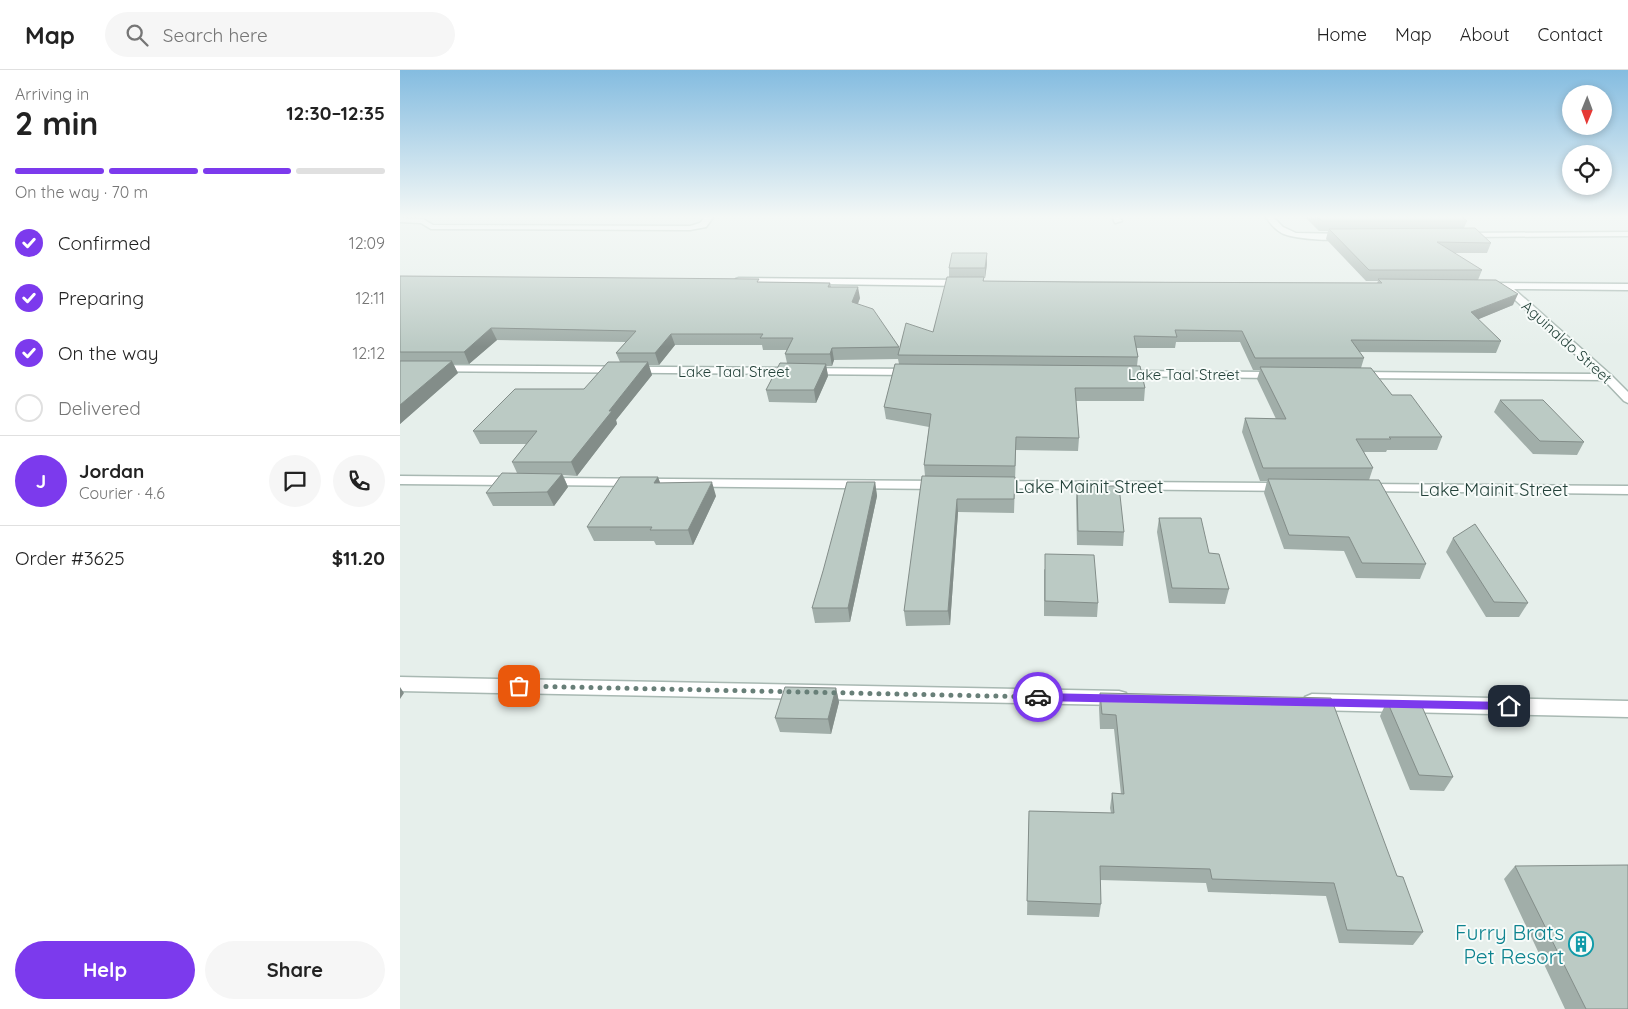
<!DOCTYPE html>
<meta charset="utf-8">
<style>
:root{--surface:#fff;--page:#f6f6f6;--text:#222;--muted:#767676;--line:#e0e0e0;--accent:#7c3aed}
body{margin:0;font-family:Quicksand,sans-serif;background:var(--page);color:var(--text);height:100vh;display:flex;flex-direction:column;font-size:19px;white-space:nowrap}
*{box-sizing:border-box;margin:0}
p{font-size:16px;color:var(--muted)}
.icon{flex:none;width:28px;height:28px;fill:none;stroke:currentColor;stroke-width:2;stroke-linecap:round;stroke-linejoin:round}
.map{position:relative;flex:1;overflow:hidden}
.panel{display:flex;flex-direction:column;background:var(--surface);width:400px}
.panel>*{flex:none}
.needle{width:32px;rotate:181deg}
.tools{position:absolute;left:1162px;top:15px;display:grid;gap:10px}
.tools a{display:grid;place-items:center;width:50px;height:50px;border-radius:50%;background:var(--surface);box-shadow:0 2px 8px #0003;font-size:25px}
.pin{position:absolute;display:grid;place-items:center;width:42px;height:42px;color:#fff;margin:-21px;border-radius:10px;box-shadow:0 2px 8px #0006}
.courier{position:absolute;display:grid;place-items:center;width:50px;height:50px;margin:-25px;border:4px solid #7c3aed;border-radius:50%;background:#fff;color:#222;box-shadow:0 1px 6px #0007}
.head em{font-style:normal;font-weight:800}
.head div{display:flex;flex-direction:column-reverse}
.head{display:flex;align-items:center;justify-content:space-between;height:85px;padding:0 15px}
h1{font-size:32px;font-weight:800;line-height:38px}
.bar{display:grid;grid-template-columns:repeat(4,1fr);gap:8px 5px;align-content:center;height:60px;padding:0 15px}
.bar i{height:6px;border-radius:4px;background:var(--line)}
.bar .on{background:var(--accent)}
.bar p{grid-column:span 4}
.line{display:flex;align-items:center;gap:12px;padding:0 15px;border-top:1px solid var(--line)}
.line div{flex:1}
.round{display:grid;place-items:center;flex:none;width:52px;height:52px;border-radius:26px;background:var(--page)}
ol{padding:0 15px;list-style:none}
li{display:flex;align-items:center;gap:15px;height:55px}
li p{margin-inline-start:auto}
li .icon{padding:5px;border-radius:50%;background:var(--accent);color:#fff;stroke-width:4}
li:last-child{color:var(--muted)}
li i{width:28px;height:28px;border:2px solid var(--line);border-radius:50%}
.primary-button{display:flex;gap:10px;margin-top:auto;padding:10px 15px}
.primary-button a{flex:1;height:58px;border-radius:30px;background:var(--accent);color:#fff;font-size:20px;font-weight:800;line-height:58px;text-align:center}
.primary-button a+a{background:var(--page);color:var(--text)}
header{display:flex;align-items:center;gap:30px;box-sizing:border-box;height:70px;padding:0 25px;background:var(--surface);border-bottom:1px solid var(--line)}
header strong{font-size:24px}
nav{display:flex;gap:28px;margin-inline-start:auto;font-size:18px}
.search{width:350px;height:45px;background:var(--page);display:flex;align-items:center;gap:12px;box-sizing:border-box;padding:0 18px;border-radius:28px;color:var(--muted);font-size:19px}
main{display:flex;flex:1;min-height:0}
.map>svg:first-child{display:block}
</style>
<header>
<strong>Map</strong>
<div class="search"><svg class="icon" aria-label="search" viewBox="0 0 24 24"><circle cx="10" cy="10" r="6"/><path d="M15 15l6 6"/></svg>Search here</div>
<nav><a>Home</a><a>Map</a><a>About</a><a>Contact</a></nav>
</header>
<main>
<section class="panel">
<div class="head"><div><h1>2 min</h1><p>Arriving in</p></div><em>12:30–12:35</em></div>
<div class="bar"><i class="on"></i><i class="on"></i><i class="on"></i><i></i><p>On the way · 70 m</p></div>
<ol>
<li><svg class="icon" aria-label="check" viewBox="0 0 24 24"><path d="M5 12l5 5 9-10"/></svg>Confirmed<p>12:09</p></li>
<li><svg class="icon" aria-label="check" viewBox="0 0 24 24"><path d="M5 12l5 5 9-10"/></svg>Preparing<p>12:11</p></li>
<li><svg class="icon" aria-label="check" viewBox="0 0 24 24"><path d="M5 12l5 5 9-10"/></svg>On the way<p>12:12</p></li>
<li><i></i>Delivered</li>
</ol>
<div class="line" style="height:90px"><b class="round" style="background:var(--accent);color:#fff">J</b><div><b>Jordan</b><p>Courier · 4.6</p></div><a class="round"><svg class="icon" aria-label="chat" viewBox="0 0 24 24"><path d="M4 5h16v11H9l-5 4z"/></svg></a><a class="round"><svg class="icon" aria-label="phone" viewBox="0 0 24 24"><path d="M5 4h4l2 5-3 2q2 4 5 5l2-3 5 2v4C11 20 4 13 5 4z"/></svg></a></div>
<div class="line" style="height:65px"><div>Order #3625</div><b>$11.20</b></div>
<div class="primary-button"><a>Help</a><a>Share</a></div>
</section>
<div class="map">
<svg width="1228" height="939" viewBox="0 0 1228 939">
<rect width="100%" height="100%" fill="#e6efeb"/>
<g fill="none" stroke-linecap="round" stroke-linejoin="round">
<defs>
<path id="minor" d="M306 146H314L306 157 290 160 31 159 21 153 0 152V148L23 149 33 155 290 156 300 153Z
M712 146H718L722 151 715 153Z
M865 146H872L883 157 896 163 947 164 951 166C941 173 897 169 884 164 876 161 869 152 865 146Z
M1228 162V166L1063 167 1059 165 1063 163Z
M339 208 566 210 571 213 566 216 336 213V209Z
M1086 213 1228 214V220L1114 219 1211 305 1228 322V333L1224 331 1204 310 956 308 950 305 956 302 1197 304 1103 219 1083 218V214Z
M0 295 513 299 519 302 513 305 0 301Z
M721 301 878 302 884 305 878 308 717 306 715 304 717 302Z
M0 406 114 407 121 411 114 415 0 414Z
M147 408 542 411 549 415 542 419 142 415 140 412Z
M595 411 887 413 894 417 887 421 590 418 588 415Z
M965 414 1228 416V424L960 421 958 418Z
M0 607 719 621 726 623 728 628 726 633 719 635 0 621Z
M912 624 1228 631V647L912 640 905 637 903 632 905 627Z"/>
</defs>
<use href="#minor" stroke="#a8b8b2" stroke-width="3"/>
<use href="#minor" fill="#fff" fill-rule="evenodd"/>
</g>
<path fill="#a1aea9" d="M904 146H1061L1067 151 1064 158 1091 173 1087 183H1053L1082 200 1078 210 1113 235 1078 249 1101 271 1096 283 959 282 964 288 961 298 992 325 1042 367 1037 380H987L986 382H964L973 398 969 410 1026 494 1020 509 956 508 944 481 884 479 864 423 867 411H860L842 362 845 348 876 349 857 309 860 300H853L840 272H776L775 278H736L738 287 737 296 745 318 744 331H676L679 368 678 381 616 380 614 443 558 442 550 555 506 556 504 541 525 406 524 395 529 357 486 349 484 337 499 294 498 289 434 290 432 296H426L428 306 416 333 369 332 366 320 387 293 385 284 387 280H363L362 275H275L259 295H248L252 305 216 350 217 354 177 406 163 405 168 417 154 436H93L86 423 117 403 112 392 126 374H80L73 361 184 319 220 292 216 283 226 272 97 270 69 294H53L58 303 0 354V206L430 213 431 217 460 228 458 234 499 277V279L533 262 549 207V198L587 194 585 208H584V211L977 213 978 211H966L926 169 928 161H919Z
M1100 330 1184 372 1177 385 1133 384 1094 342Z
M258 407 260 413 316 426 293 475H256L254 471H194L187 457Z
M475 412 477 426 450 552 415 553 412 538Z
M677 416 724 462 723 476 677 475 676 429Z
M759 448 809 483 829 519 825 534 769 533 757 462Z
M1053 468 1128 533 1119 547H1086L1046 482Z
M644 499 698 533 697 547 644 546Z
M436 618 439 632 431 664 380 662 375 648Z
M700 623 997 806 1023 862 1013 875 939 873 926 826 808 822 806 813 700 810 701 834 699 847 627 845 629 741 711 743 710 738 712 723 721 724 714 659H700L699 638Z
M987 631 1053 707 1044 721 1010 720 980 646Z
M1115 796 1228 939H1165L1104 809Z"/>
<path fill="#838d89" d="M587 183V194L585 208V198Z
M458 217 460 228 454 243 452 232Z
M1118 224 1113 235 1067 254 1071 242Z
M91 258 97 270 69 294 64 282Z
M271 264 275 275 259 295 255 283Z
M432 278 434 290 432 296 430 284Z
M52 291 58 303 0 354V335Z
M248 292 252 305 216 350 217 354 177 406 171 392 209 341Z
M426 294 428 306 416 333 414 320Z
M162 404 168 417 154 436 147 422Z
M258 407 263 421 254 413Z
M312 412 316 426 293 475 288 460Z
M475 412 477 426 450 552 448 538Z
M557 429 558 442 550 555 548 541Z
M0 617 4 623 0 629Z
M436 618 439 632 431 664 428 649Z"/>
<path fill="#bbcac4" stroke="#838d89" d="M916 146H1061L1067 151H922Z
M1075 158 1091 173 1037 172 1082 200H969L929 159Z
M552 183H587L585 198H549Z
M0 206 359 209 357 212 430 213 428 217H458L452 232 473 239 499 277 432 278 430 284H385L393 268H360L363 264H271L255 283H216L236 261 91 258 64 282H0Z
M547 207H584L583 211 679 212 982 213 978 209 1096 210 1118 224 1071 242 1101 271 951 270 964 288H855L842 261 775 260 777 267 734 266 738 287 498 285 506 253 533 262Z
M0 291H52L0 335Z
M208 292H248L209 341H212L171 392H112L137 361H73L115 319H184Z
M380 293 426 294 414 320H366Z
M495 294 740 296 745 318H675L679 368 616 367 615 396 524 395 531 344 484 337Z
M860 297 971 298 992 325H1011L1042 367H989L991 369H956L973 398H863L845 348 886 349Z
M1100 330H1143L1184 372 1140 371Z
M102 403 162 404 147 422 86 423Z
M522 406 615 407 614 429H557L548 541H504Z
M220 407H258L254 413 312 412 288 460H250L252 457H187Z
M868 409 979 410 1026 494 962 493 949 467 889 465Z
M447 412H475L448 538H412L423 501Z
M677 416H719L724 462 678 461Z
M759 448H801L809 483 819 484 829 519 772 518Z
M1075 454 1128 533 1094 532 1053 468Z
M645 484 694 485 698 533 645 531Z
M385 617 436 618 428 649 375 648Z
M700 623 931 628 997 806 1003 807 1023 862 947 860 934 813 812 809 810 799 700 796 701 834 627 831 629 741 714 743 712 723 724 724 716 645 702 644Z
M987 631 1020 632 1053 707 1019 705Z
M1228 795V939H1186L1115 796Z"/>
<linearGradient id="sky" x2="0" y2="1"><stop stop-color="#84bce0"/><stop offset="0.53" stop-color="#f4f8f6"/><stop offset="1" stop-color="#f4f8f6" stop-opacity="0"/></linearGradient>
<rect width="1228" height="277" fill="url(#sky)"/>
<path fill="#7c3aed" d="M638 623 1109 632 1114 636 1109 640 638 631 633 627Z"/>
<g fill="none" stroke-linecap="round" stroke-linejoin="round">
<path stroke="#687f78" stroke-width="5" stroke-dasharray="0 9" d="M119 616 638 627"/>
</g>
<defs>
<symbol id="building-ring" viewBox="-11 -11 22 22"><circle r="9.5" fill="#f7fbf9" stroke="#0f9aa8" stroke-width="1.5"/><path d="M-4-6H4V6H1V3H-1V6H-4ZM-2.5-4.3h1.7v1.8h-1.7ZM.8-4.3h1.7v1.8H.8ZM-2.5-1h1.7V.8h-1.7ZM.8-1h1.7V.8H.8Z" fill="#0f9aa8"/></symbol>
</defs>
<g fill-rule="evenodd">
<use href="#building-ring" x="1167" y="860" width="28" height="28"/>
</g>
<g text-anchor="middle" dominant-baseline="central" stroke-width="4" stroke-linejoin="round" paint-order="stroke">
<g font-size="15" fill="#24423a" stroke="#f7fbf9">
<text transform="translate(1167 272) rotate(42)">Aguinaldo Street</text>
<text x="334" y="301">Lake Taal Street</text>
<text x="784" y="304">Lake Taal Street</text>
</g>
<g font-size="18" fill="#24423a" stroke="#f7fbf9">
<text x="689" y="416">Lake Mainit Street</text>
<text x="1094" y="419">Lake Mainit Street</text>
</g>
<g font-size="21" fill="#0d838f" stroke="#f7fbf9" text-anchor="end">
<text x="1164" y="862">Furry Brats<tspan x="1164" dy="24">Pet Resort</tspan></text>
</g>
</g>
</svg>
<div class="tools">
<a><svg class="needle" viewBox="-14 -14 28 28"><path d="M0-13l5 13h-10z" fill="#e53935"/><path d="M0 13l5-13h-10z" fill="#767676"/></svg></a>
<a><svg class="icon" aria-label="locate" viewBox="0 0 24 24"><circle cx="12" cy="12" r="6"/><path d="M12 2v4M12 18v4M2 12h4M18 12h4"/></svg></a>
</div>
<div class="pin" style="left:119px;top:616px;background:#ea580c"><svg class="icon" aria-label="bag" viewBox="0 0 24 24"><path d="M5 8h14l-1 12H6zM9 8a3 3 0 0 1 6 0"/></svg></div>
<div class="pin" style="left:1109px;top:636px;background:#1f2937"><svg class="icon" aria-label="home" viewBox="0 0 24 24"><path d="M3 11l9-7 9 7M6 9v11h12V9"/></svg></div>
<div class="courier" style="left:638px;top:627px"><svg class="icon" aria-label="car" viewBox="0 0 24 24"><path d="M5 17H2v-5l4-1 3-4h7l3 4 3 1v5h-3M9 17h6M6 11h13"/><circle cx="7" cy="17" r="2"/><circle cx="17" cy="17" r="2"/></svg></div>
</div>
</main>
